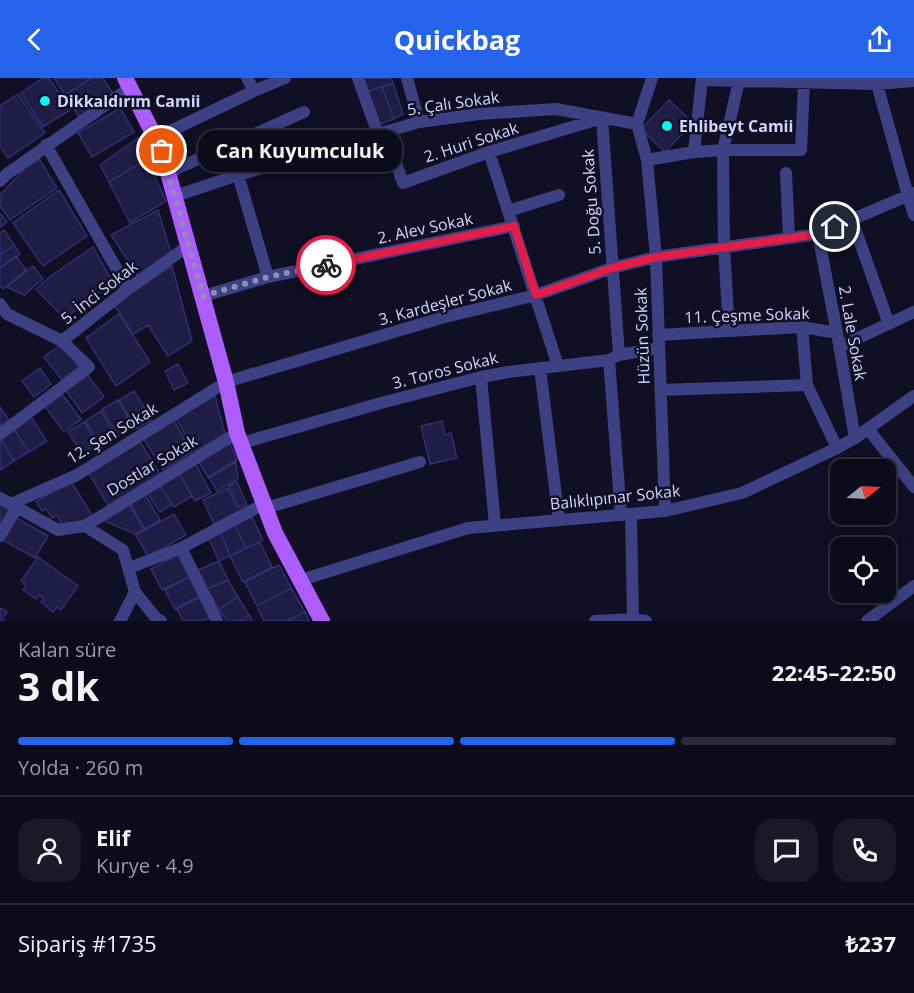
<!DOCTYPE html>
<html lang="tr">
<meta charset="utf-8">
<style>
:root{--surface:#0c0b1b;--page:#1a1928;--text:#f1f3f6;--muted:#9a9ba3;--line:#2c2b3a;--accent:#2563eb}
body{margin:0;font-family:"Open Sans",sans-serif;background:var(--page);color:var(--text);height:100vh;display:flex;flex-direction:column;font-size:22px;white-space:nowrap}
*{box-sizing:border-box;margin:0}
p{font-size:20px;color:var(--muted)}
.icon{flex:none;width:33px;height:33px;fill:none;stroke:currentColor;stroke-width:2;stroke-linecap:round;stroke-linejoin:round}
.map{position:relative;height:543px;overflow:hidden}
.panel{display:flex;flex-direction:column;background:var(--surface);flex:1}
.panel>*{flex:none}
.needle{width:39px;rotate:72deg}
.buttons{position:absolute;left:830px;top:381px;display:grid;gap:12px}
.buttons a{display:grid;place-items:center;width:66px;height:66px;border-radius:12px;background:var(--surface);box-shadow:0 6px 24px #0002,0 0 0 2px var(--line);font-size:30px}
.pin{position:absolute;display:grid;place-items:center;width:51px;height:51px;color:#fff;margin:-26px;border:3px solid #fff;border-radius:50%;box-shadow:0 2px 6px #0007}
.courier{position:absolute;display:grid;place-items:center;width:60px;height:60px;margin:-30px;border:4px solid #e11d48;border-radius:50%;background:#fff;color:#222;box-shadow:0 2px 8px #0007}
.bubble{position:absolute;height:42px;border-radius:18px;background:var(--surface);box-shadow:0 6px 24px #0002,0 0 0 2px var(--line);font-size:20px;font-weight:700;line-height:42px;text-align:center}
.headline em{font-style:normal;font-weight:700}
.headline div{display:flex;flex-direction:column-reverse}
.headline{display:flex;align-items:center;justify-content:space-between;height:102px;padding:0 18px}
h1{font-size:39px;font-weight:700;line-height:45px}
.bar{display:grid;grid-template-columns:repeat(4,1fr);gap:9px 6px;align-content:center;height:72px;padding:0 18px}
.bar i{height:8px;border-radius:4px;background:var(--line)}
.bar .selected{background:var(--accent)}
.bar p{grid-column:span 4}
.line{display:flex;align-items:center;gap:15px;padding:0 18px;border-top:2px solid var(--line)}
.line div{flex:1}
.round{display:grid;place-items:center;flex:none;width:63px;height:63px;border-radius:18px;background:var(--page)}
header{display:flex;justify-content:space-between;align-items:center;height:78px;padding:0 18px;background:var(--accent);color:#fff;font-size:27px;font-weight:700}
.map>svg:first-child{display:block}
</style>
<header><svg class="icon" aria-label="back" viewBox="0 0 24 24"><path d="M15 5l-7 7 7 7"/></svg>Quickbag<svg class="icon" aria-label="share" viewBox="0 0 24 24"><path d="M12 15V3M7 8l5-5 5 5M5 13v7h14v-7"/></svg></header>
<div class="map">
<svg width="914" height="543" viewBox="0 0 914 543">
<rect width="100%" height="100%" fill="#100f24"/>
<path fill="#1f1c45" stroke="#332e70" stroke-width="1.5" d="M43 0H49L70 32 43 49 21 15Z
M54 0H92L65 17Z
M92 0H103L114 17 79 39 65 17Z
M360 0H391L393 5 365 14Z
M393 5 403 36 394 41 382 9Z
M382 9 394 41 378 47 365 14Z
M18 16 45 55 8 80 0 68V28Z
M669 22 693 45 665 74 641 51Z
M120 30 134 54 92 79 78 55Z
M138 60 150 79 109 104 100 87Z
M39 81 57 110 10 142 0 128V117L25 90Z
M147 81 166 123 130 145 109 104Z
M59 112 87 158 43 188 13 145Z
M158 132 172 178 140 201 111 157Z
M0 135 7 144 0 149Z
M4 152 14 167 0 177V155Z
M14 167 20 176 0 190V177Z
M93 169 113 205 64 240 36 211 52 197Z
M16 178 26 192 3 211 0 207V190Z
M33 188 43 201 24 217 7 209Z
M172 188 192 263 168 278 148 247 133 256 113 225Z
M119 236 150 284 116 308 86 260Z
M62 266 79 289 62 302 44 279Z
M178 286 188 305 174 312 165 293Z
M40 290 51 306 34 319 22 303Z
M87 296 104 319 82 335 65 311Z
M134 313 152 342 136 351 119 322Z
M62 316 81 341 64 354 45 329Z
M215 318 225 356 195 374 176 340Z
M118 322 133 349 118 358 102 331Z
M0 329 9 342 0 349Z
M101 333 115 357 100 366 85 343Z
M31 339 47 363 29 374 13 350Z
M172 340 192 374 163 392 142 358Z
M442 343 445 357 451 355 457 380 430 386 421 348Z
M84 344 97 366 82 376 68 354Z
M13 350 29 374 14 383 0 360Z
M0 360 14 383 0 392Z
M139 362 160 397 109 429 88 394Z
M228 363 238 381 208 399 197 381Z
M194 383 211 415 195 423 178 394Z
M236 384 238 401 217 413 209 400Z
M178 394 192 418 174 429 159 406Z
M70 402 92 437 72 450 68 444 63 448 57 437 52 440 46 431 42 433 36 424Z
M237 404 247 427 240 430 229 408Z
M159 406 172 426 160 434 147 414Z
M228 410 239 433 214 446 203 422Z
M145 416 160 442 145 451 130 425Z
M0 426 12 434 0 452Z
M129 426 143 451 135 456 102 442Z
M250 435 263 462 246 470 233 444Z
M174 436 186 457 148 479 136 457Z
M13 438 48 458 35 480 1 461Z
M233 444 246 470 230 478 220 452Z
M220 452 230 478 219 483 208 459Z
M260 464 272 489 243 504 230 478Z
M179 476 191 498 162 512 151 491Z
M38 479 78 508 61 532 57 529 53 534 41 524 44 520 39 517 36 521 23 512 26 507 21 503Z
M219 483 228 502 207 511 198 492Z
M279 487 291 510 257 528 245 504Z
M191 498 201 517 175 531 165 512Z
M228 502 238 519 219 531 207 511Z
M291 510 305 534 287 543H264L257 528Z
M202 518 212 538 203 543H183L177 531Z
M238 519 249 537 240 543H227L219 531Z
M0 530 7 534 2 541 5 543H0Z
M305 534 309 543H287Z
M249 537 253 543H240Z"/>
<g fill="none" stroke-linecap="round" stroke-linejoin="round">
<path stroke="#3b4182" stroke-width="12" d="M358 0 378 56
M407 0 419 44
M652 0 637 46 647 82 656 179 665 433
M703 2 877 6 914 3
M877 6 908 118 914 137
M254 13 285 0
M385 54 403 105 489 74 602 40 619 277
M156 60 254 13 247 0
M46 67 128 211
M489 74 558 288
M694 74 723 72H801L804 5
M647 82 694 74 702 0
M169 94 304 34
M786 95 789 160
M238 97 268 199
M0 103 7 96 131 9
M175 118 238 97 419 44 479 36 556 31 637 46
M508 133 559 117
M852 142 889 246
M818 156 837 255 855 360
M203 218 268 199 514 148
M0 226 7 236 62 263 89 289 0 356
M802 249 807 307 837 370
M729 253 724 169 723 72 739 3
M658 257 802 249 837 255
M62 263 128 211 188 168
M839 269 914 234
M609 282 621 437
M540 290 559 442
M481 299 495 447
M660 312 807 307
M868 351 914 409
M242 365 381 325 481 299 508 294 609 282 619 277 659 270
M0 420 58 452 85 448 123 472 135 514 156 540 161 543
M11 426 77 397 226 304 441 240 536 217 612 190 656 179 818 156 914 115
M266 430 420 384
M631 436 633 541
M85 448 237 355
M0 458 17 429
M181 470 217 543
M129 490 181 470 264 426
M120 543 135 514
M595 543 633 541 646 543
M867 543 914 508"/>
<path stroke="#3b4182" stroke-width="12" d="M301 502 468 450 665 433 742 415 837 370 855 360 914 318"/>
<path stroke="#ad5dfb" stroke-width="16" d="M125 0 162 73 226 304 237 355 275 455 322 543"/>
</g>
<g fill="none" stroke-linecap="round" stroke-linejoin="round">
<path stroke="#8f8fb2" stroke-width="6" stroke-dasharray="0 10.8" d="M162 73 203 218 268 199 326 187"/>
<path stroke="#e11d48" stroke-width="8" d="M326 187 514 148 536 217 612 190 656 179 818 156 835 149"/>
</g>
<g fill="#06f7f2" stroke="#100f24" stroke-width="2">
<circle cx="45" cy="23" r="6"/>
<circle cx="667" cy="48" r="6"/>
</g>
<g text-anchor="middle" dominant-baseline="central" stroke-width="5" stroke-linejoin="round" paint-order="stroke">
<g font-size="16" font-weight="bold" fill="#d3d4fe" stroke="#100f24" text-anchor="start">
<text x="57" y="23">Dikkaldırım Camii</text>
<text x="679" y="48">Ehlibeyt Camii</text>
</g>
<g font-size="16" fill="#d3d4fe" stroke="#100f24">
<text transform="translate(453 25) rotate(-8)">5. Çalı Sokak</text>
<text transform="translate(471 64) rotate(-18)">2. Huri Sokak</text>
<text transform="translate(591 124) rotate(-94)">5. Doğu Sokak</text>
<text transform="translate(425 150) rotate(-12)">2. Alev Sokak</text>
<text transform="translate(99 214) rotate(-38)">5. İnci Sokak</text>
<text transform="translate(445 224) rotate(-15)">3. Kardeşler Sokak</text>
<text transform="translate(747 237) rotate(-2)">11. Çeşme Sokak</text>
<text transform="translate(853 255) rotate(80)">2. Lale Sokak</text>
<text transform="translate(642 258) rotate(-92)">Hüzün Sokak</text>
<text transform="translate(445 292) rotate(-14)">3. Toros Sokak</text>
<text transform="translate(112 355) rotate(-31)">12. Şen Sokak</text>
<text transform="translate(152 387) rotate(-31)">Dostlar Sokak</text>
<text transform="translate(615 419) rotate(-6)">Balıklıpınar Sokak</text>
</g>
</g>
</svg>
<div class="buttons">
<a><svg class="needle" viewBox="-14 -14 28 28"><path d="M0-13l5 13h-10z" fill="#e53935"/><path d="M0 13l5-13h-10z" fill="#9a9ba3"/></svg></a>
<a><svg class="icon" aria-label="locate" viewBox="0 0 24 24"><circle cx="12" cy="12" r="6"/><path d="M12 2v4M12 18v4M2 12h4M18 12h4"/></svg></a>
</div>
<div class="pin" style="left:162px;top:73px;background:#ea580c"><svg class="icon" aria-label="bag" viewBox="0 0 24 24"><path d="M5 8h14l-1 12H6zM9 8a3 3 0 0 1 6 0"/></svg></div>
<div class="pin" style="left:835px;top:149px;background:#1f2937"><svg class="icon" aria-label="home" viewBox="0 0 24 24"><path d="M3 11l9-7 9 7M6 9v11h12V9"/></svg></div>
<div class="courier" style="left:326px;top:187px"><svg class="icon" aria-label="bike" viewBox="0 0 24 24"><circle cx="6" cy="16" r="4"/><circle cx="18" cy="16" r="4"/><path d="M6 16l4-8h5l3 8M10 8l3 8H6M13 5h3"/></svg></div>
<div class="bubble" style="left:198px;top:52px;width:204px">Can Kuyumculuk</div>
</div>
<section class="panel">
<div class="headline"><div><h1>3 dk</h1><p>Kalan süre</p></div><em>22:45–22:50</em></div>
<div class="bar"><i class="selected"></i><i class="selected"></i><i class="selected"></i><i></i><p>Yolda · 260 m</p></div>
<div class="line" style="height:108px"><a class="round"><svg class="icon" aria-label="person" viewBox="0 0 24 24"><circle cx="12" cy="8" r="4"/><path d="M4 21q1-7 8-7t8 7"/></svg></a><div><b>Elif</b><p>Kurye · 4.9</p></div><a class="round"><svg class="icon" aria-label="chat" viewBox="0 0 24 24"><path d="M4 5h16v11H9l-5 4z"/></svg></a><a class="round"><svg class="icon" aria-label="phone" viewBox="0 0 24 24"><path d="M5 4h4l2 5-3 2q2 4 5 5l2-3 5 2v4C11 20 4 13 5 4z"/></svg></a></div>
<div class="line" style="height:78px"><div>Sipariş #1735</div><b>₺237</b></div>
</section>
